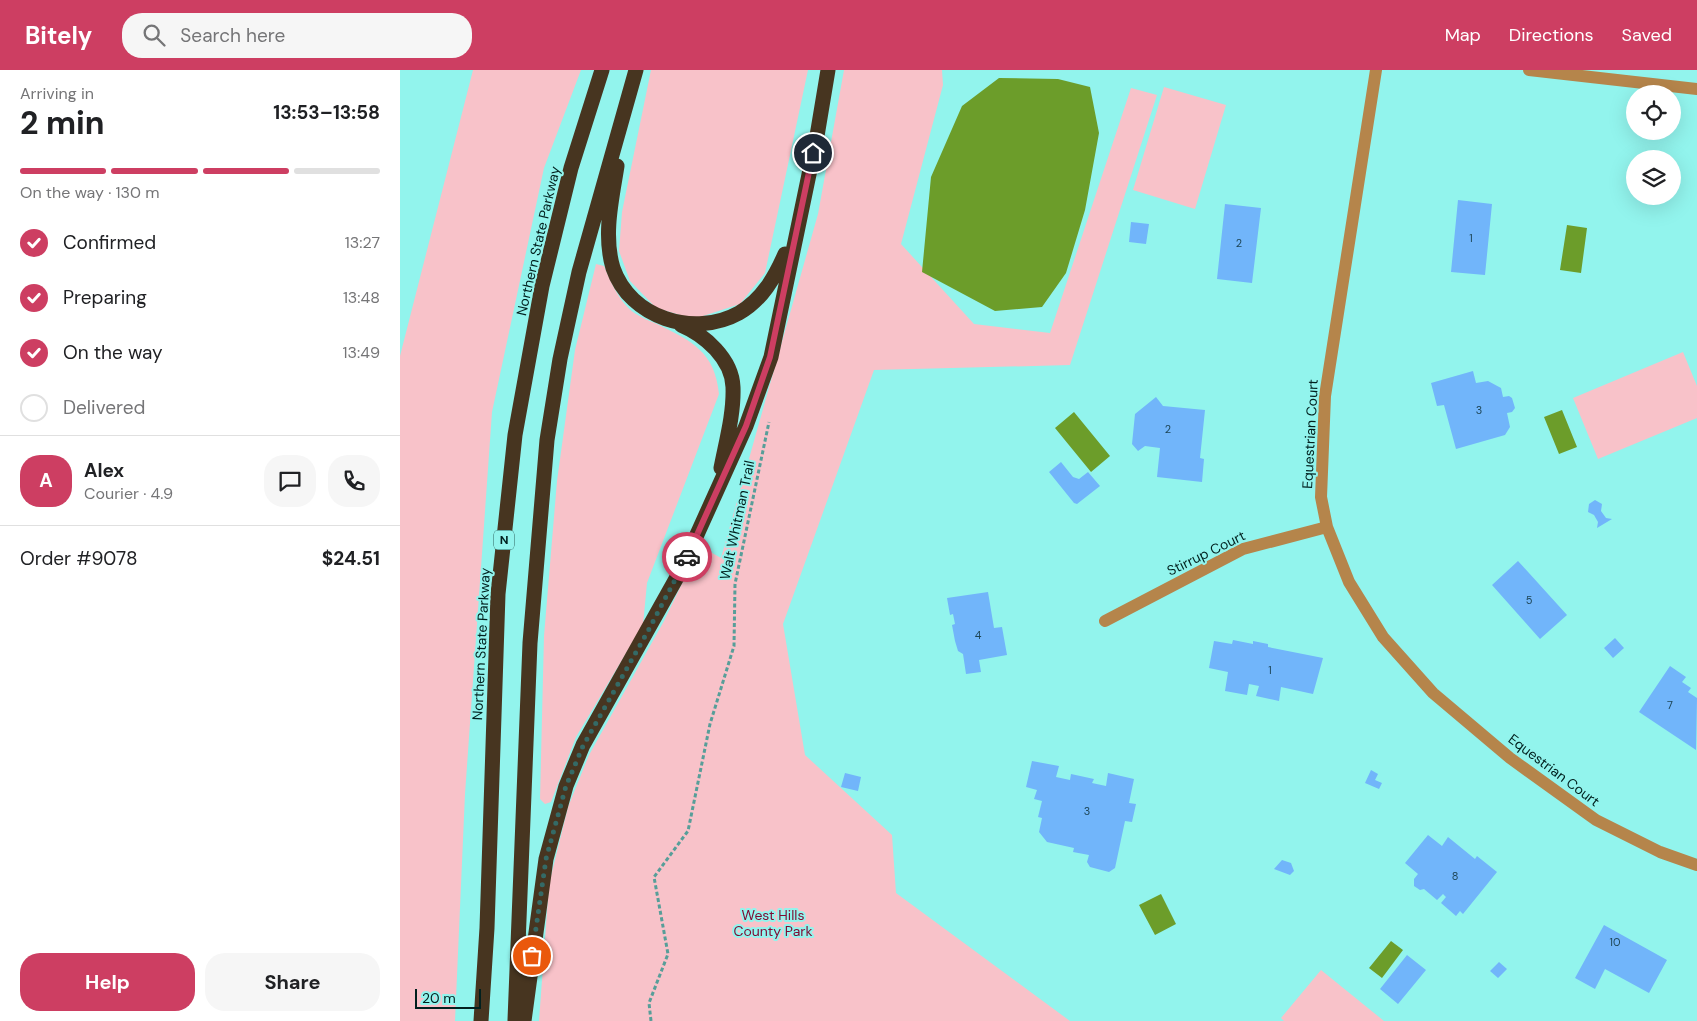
<!DOCTYPE html>
<meta charset="utf-8">
<style>
:root{--surface:#fff;--page:#f6f6f6;--text:#202124;--muted:#757577;--line:#e0e0e0;--accent:#cd3e62}
body{margin:0;font-family:"DM Sans",sans-serif;background:var(--page);color:var(--text);height:100vh;display:flex;flex-direction:column;font-size:19px;white-space:nowrap}
*{box-sizing:border-box;margin:0}
p{font-size:16px;color:var(--muted)}
.icon{flex:none;width:28px;height:28px;fill:none;stroke:currentColor;stroke-width:2;stroke-linecap:round;stroke-linejoin:round}
.map{position:relative;flex:1;overflow:hidden}
.sheet{display:flex;flex-direction:column;background:var(--surface);width:400px}
.sheet>*{flex:none}
.tools{position:absolute;left:1226px;top:15px;display:grid;gap:10px}
.tools a{display:grid;place-items:center;width:55px;height:55px;border-radius:50%;background:var(--surface);box-shadow:0 5px 20px #0002;font-size:25px}
.scale{position:absolute;left:15px;bottom:12px;width:66px;box-sizing:border-box;padding-left:5px;border:2px solid #01201e;border-top:0;font-size:14px;line-height:18px;white-space:nowrap;color:#01201e;-webkit-text-stroke:4px #92f4ed;paint-order:stroke}
.pin{position:absolute;display:grid;place-items:center;width:42px;height:42px;color:#fff;margin:-21px;border:2px solid #fff;border-radius:50%;box-shadow:0 1px 5px #0007}
.courier{position:absolute;display:grid;place-items:center;width:50px;height:50px;margin:-25px;border:4px solid #cd3e62;border-radius:50%;background:#fff;color:#222;box-shadow:0 1px 6px #0007}
.summary em{font-style:normal;font-weight:700}
.summary div{display:flex;flex-direction:column-reverse}
.summary{display:flex;align-items:center;justify-content:space-between;height:85px;padding:0 20px}
h1{font-size:32px;font-weight:700;line-height:38px}
.bar{display:grid;grid-template-columns:repeat(4,1fr);gap:8px 5px;align-content:center;height:60px;padding:0 20px}
.bar i{height:6px;border-radius:4px;background:var(--line)}
.bar .current{background:var(--accent)}
.bar p{grid-column:span 4}
.line{display:flex;align-items:center;gap:12px;padding:0 20px;border-top:1px solid var(--line)}
.line div{flex:1}
.round{display:grid;place-items:center;flex:none;width:52px;height:52px;border-radius:20px;background:var(--page)}
ol{padding:0 20px;list-style:none}
li{display:flex;align-items:center;gap:15px;height:55px}
li p{margin-inline-start:auto}
li .icon{padding:5px;border-radius:50%;background:var(--accent);color:#fff;stroke-width:4}
li:last-child{color:var(--muted)}
li i{width:28px;height:28px;border:2px solid var(--line);border-radius:50%}
.action{display:flex;gap:10px;margin-top:auto;padding:10px 20px}
.action a{flex:1;height:58px;border-radius:20px;background:var(--accent);color:#fff;font-size:20px;font-weight:700;line-height:58px;text-align:center}
.action a+a{background:var(--page);color:var(--text)}
header{display:flex;align-items:center;gap:30px;box-sizing:border-box;height:70px;padding:0 25px;background:var(--accent);color:#fff}
header strong{font-size:24px}
nav{display:flex;gap:28px;margin-inline-start:auto;font-size:18px}
.search{width:350px;height:45px;background:var(--page);display:flex;align-items:center;gap:12px;box-sizing:border-box;padding:0 18px;border-radius:20px;color:var(--muted);font-size:19px}
main{display:flex;flex:1;min-height:0}
.map>svg:first-child{display:block}
</style>
<header>
<strong>Bitely</strong>
<div class="search"><svg class="icon" aria-label="search" viewBox="0 0 24 24"><circle cx="10" cy="10" r="6"/><path d="M15 15l6 6"/></svg>Search here</div>
<nav><a>Map</a><a>Directions</a><a>Saved</a></nav>
</header>
<main>
<section class="sheet">
<div class="summary"><div><h1>2 min</h1><p>Arriving in</p></div><em>13:53–13:58</em></div>
<div class="bar"><i class="current"></i><i class="current"></i><i class="current"></i><i></i><p>On the way · 130 m</p></div>
<ol>
<li><svg class="icon" aria-label="check" viewBox="0 0 24 24"><path d="M5 12l5 5 9-10"/></svg>Confirmed<p>13:27</p></li>
<li><svg class="icon" aria-label="check" viewBox="0 0 24 24"><path d="M5 12l5 5 9-10"/></svg>Preparing<p>13:48</p></li>
<li><svg class="icon" aria-label="check" viewBox="0 0 24 24"><path d="M5 12l5 5 9-10"/></svg>On the way<p>13:49</p></li>
<li><i></i>Delivered</li>
</ol>
<div class="line" style="height:90px"><b class="round" style="background:var(--accent);color:#fff">A</b><div><b>Alex</b><p>Courier · 4.9</p></div><a class="round"><svg class="icon" aria-label="chat" viewBox="0 0 24 24"><path d="M4 5h16v11H9l-5 4z"/></svg></a><a class="round"><svg class="icon" aria-label="phone" viewBox="0 0 24 24"><path d="M5 4h4l2 5-3 2q2 4 5 5l2-3 5 2v4C11 20 4 13 5 4z"/></svg></a></div>
<div class="line" style="height:65px"><div>Order #9078</div><b>$24.51</b></div>
<div class="action"><a>Help</a><a>Share</a></div>
</section>
<div class="map">
<svg width="1297" height="951" viewBox="0 0 1297 951">
<rect width="100%" height="100%" fill="#92f4ed"/>
<path fill="#f8c2c9" d="M73 0H181L144 98 92 342 65 724 55 951H0V286Z
M251 0H408L365 203 340 234 294 249 256 238 230 211 219 181 222 142Z
M444 0H542L543 15 501 174 574 254 650 263 731 18 757 25 670 295 474 300 383 554 405 685 492 765 496 823 670 951H139L149 814 168 737 189 685 264 551 300 476 321 488 418 144Z
M764 17 826 35 795 139 733 120Z
M196 194 204 196C211 212 220 234 236 244 242 248 250 251 257 254 292 271 315 282 319 324L247 513 243 555 176 667 151 732 145 734 140 729 144 566 157 411 175 280Z
M1283 282 1297 316V348L1198 389 1173 328Z
M921 900 984 951H884L881 948Z"/>
<path fill="#6c9d2a" d="M599 8 658 9 690 17 699 63 685 140 666 203 642 237 595 241 522 202 531 107 562 36Z
M1167 155 1187 158 1181 203 1160 200Z
M1162 340 1177 377 1159 384 1144 347Z
M674 342 710 386 691 402 655 358Z
M761 824 776 854 755 865 739 835Z
M991 871 1003 880 982 908 969 898Z"/>
<path fill="#71b5fa" d="M1058 130 1092 134 1085 205 1051 202Z
M825 134 861 138 852 213 817 209Z
M731 152 749 154 746 174 729 172Z
M1073 301 1076 313 1088 311 1101 318 1103 327 1109 326 1112 328 1115 338 1112 342 1107 343 1110 357 1105 365 1056 379 1044 335 1037 336 1031 313Z
M756 327 763 336 805 340 800 388 804 389 802 412 757 407 760 378 745 376 738 381 732 374 735 344Z
M661 392 673 407 679 409 688 402 700 416 677 434 674 433 649 402Z
M1195 430 1202 434 1201 441 1206 448 1212 449 1197 458 1198 452 1194 445 1188 442 1189 434Z
M1118 491 1167 545 1140 569 1092 515Z
M588 522 594 558 602 557 607 585 579 590 581 602 566 604 563 584 558 581 555 571 552 555 555 554 553 544 550 545 547 528Z
M1215 568 1224 578 1213 588 1204 578Z
M833 570 853 574V571L868 574V577L923 588 913 624 881 617 879 631 856 626 859 616 849 614 847 625 825 621 828 602 809 598 814 571 832 574Z
M1270 596 1286 607 1282 612 1291 618 1288 622 1297 628 1296 680 1239 642Z
M632 691 659 696 656 707 670 710 671 704 694 709 692 713 706 716 708 703 734 709 729 733 736 734 732 752 725 751 715 798 709 802 690 797 687 792 689 785 673 782 674 778 647 772 639 762 642 748 638 747 642 731 634 729 637 720 626 717Z
M971 700 978 704 975 710 982 713 979 719 965 713Z
M445 703 461 707 458 721 441 717Z
M1028 765 1042 776 1048 767 1075 789 1077 786 1097 802 1063 844 1060 841 1056 846 1041 833 1046 827 1043 824 1037 830 1024 819 1020 820 1014 816V809L1018 804 1005 793Z
M882 790 891 793 894 801 890 805 874 799Z
M1204 855 1267 890 1249 923 1205 899 1195 919 1175 908Z
M1007 885 1026 900 998 934 980 919Z
M1099 892 1107 899 1098 908 1090 901Z"/>
<g fill="none" stroke-linecap="round" stroke-linejoin="round">
<path stroke="#579e99" stroke-width="3" stroke-dasharray="4 2.5" stroke-linecap="butt" d="M251 951 249 933 268 884 254 807 288 761 310 654 334 576 335 514 369 352"/>
<path stroke="#b5854b" stroke-width="12" d="M976 0 925 326 921 427 927 457 949 512 983 567 1033 623 1110 688 1196 750 1260 782 1297 795
M705 551 843 479 927 457"/>
<path stroke="#b5854b" stroke-width="12" d="M1129 0 1297 19"/>
<path stroke="#473520" stroke-width="15" d="M217 96C212 128 203 165 213 198 230 248 294 268 339 243 362 230 375 207 385 184
M281 255C305 265 332 289 333 317 334 344 326 372 321 398
M115 950 130 573 147 370 160 289 179 202 236 0
M81 951 87 858 98 524 115 365 142 216 171 98 202 0
M124 951 146 789 166 716 183 675 281 500 346 356 371 287 417 66 428 0"/>
</g>
<g fill="none" stroke-linecap="round" stroke-linejoin="round">
<path stroke="#346a66" stroke-width="5" stroke-dasharray="0 9" d="M132 886 146 789 166 716 183 676 248 561 287 487"/>
<path stroke="#cd3e62" stroke-width="6" d="M287 487 346 356 370 287 413 83"/>
</g>
<g text-anchor="middle" dominant-baseline="central" stroke-width="4" stroke-linejoin="round" paint-order="stroke">
<g font-size="11" fill="#1d4555">
<text x="1071" y="168">1</text>
<text x="839" y="173">2</text>
<text x="1079" y="340">3</text>
<text x="768" y="359">2</text>
<text x="1129" y="530">5</text>
<text x="578" y="565">4</text>
<text x="870" y="600">1</text>
<text x="1270" y="635">7</text>
<text x="687" y="741">3</text>
<text x="1055" y="806">8</text>
<text x="1215" y="872">10</text>
</g>
<rect fill="#92f4ed" stroke="#2c605c" stroke-width="1" x="94" y="460.5" width="20" height="19" rx="4"/>
<g font-size="12" font-weight="bold" fill="#01201e">
<text x="104" y="470">N</text>
</g>
<g font-size="14" fill="#01201e" stroke="#92f4ed">
<text transform="translate(138 171) rotate(-77)">Northern State Parkway</text>
<text transform="translate(910 364) rotate(-87)">Equestrian Court</text>
<text transform="translate(337 450) rotate(-78)">Walt Whitman Trail</text>
<text transform="translate(806 483) rotate(-26)">Stirrup Court</text>
<text transform="translate(81 574) rotate(-87)">Northern State Parkway</text>
<text transform="translate(1154 700) rotate(37)">Equestrian Court</text>
</g>
<g font-size="14" fill="#7e0a31" stroke="#92f4ed">
<text x="373" y="845">West Hills<tspan x="373" dy="16">County Park</tspan></text>
</g>
</g>
</svg>
<div class="tools">
<a><svg class="icon" aria-label="locate" viewBox="0 0 24 24"><circle cx="12" cy="12" r="6"/><path d="M12 2v4M12 18v4M2 12h4M18 12h4"/></svg></a>
<a><svg class="icon" aria-label="layers" viewBox="0 0 24 24"><path d="M12 4l9 5-9 5-9-5zM3 14l9 5 9-5"/></svg></a>
</div>
<div class="scale">20 m</div>
<div class="pin" style="left:132px;top:886px;background:#ea580c"><svg class="icon" aria-label="bag" viewBox="0 0 24 24"><path d="M5 8h14l-1 12H6zM9 8a3 3 0 0 1 6 0"/></svg></div>
<div class="pin" style="left:413px;top:83px;background:#1f2937"><svg class="icon" aria-label="home" viewBox="0 0 24 24"><path d="M3 11l9-7 9 7M6 9v11h12V9"/></svg></div>
<div class="courier" style="left:287px;top:487px"><svg class="icon" aria-label="car" viewBox="0 0 24 24"><path d="M5 17H2v-5l4-1 3-4h7l3 4 3 1v5h-3M9 17h6M6 11h13"/><circle cx="7" cy="17" r="2"/><circle cx="17" cy="17" r="2"/></svg></div>
</div>
</main>
